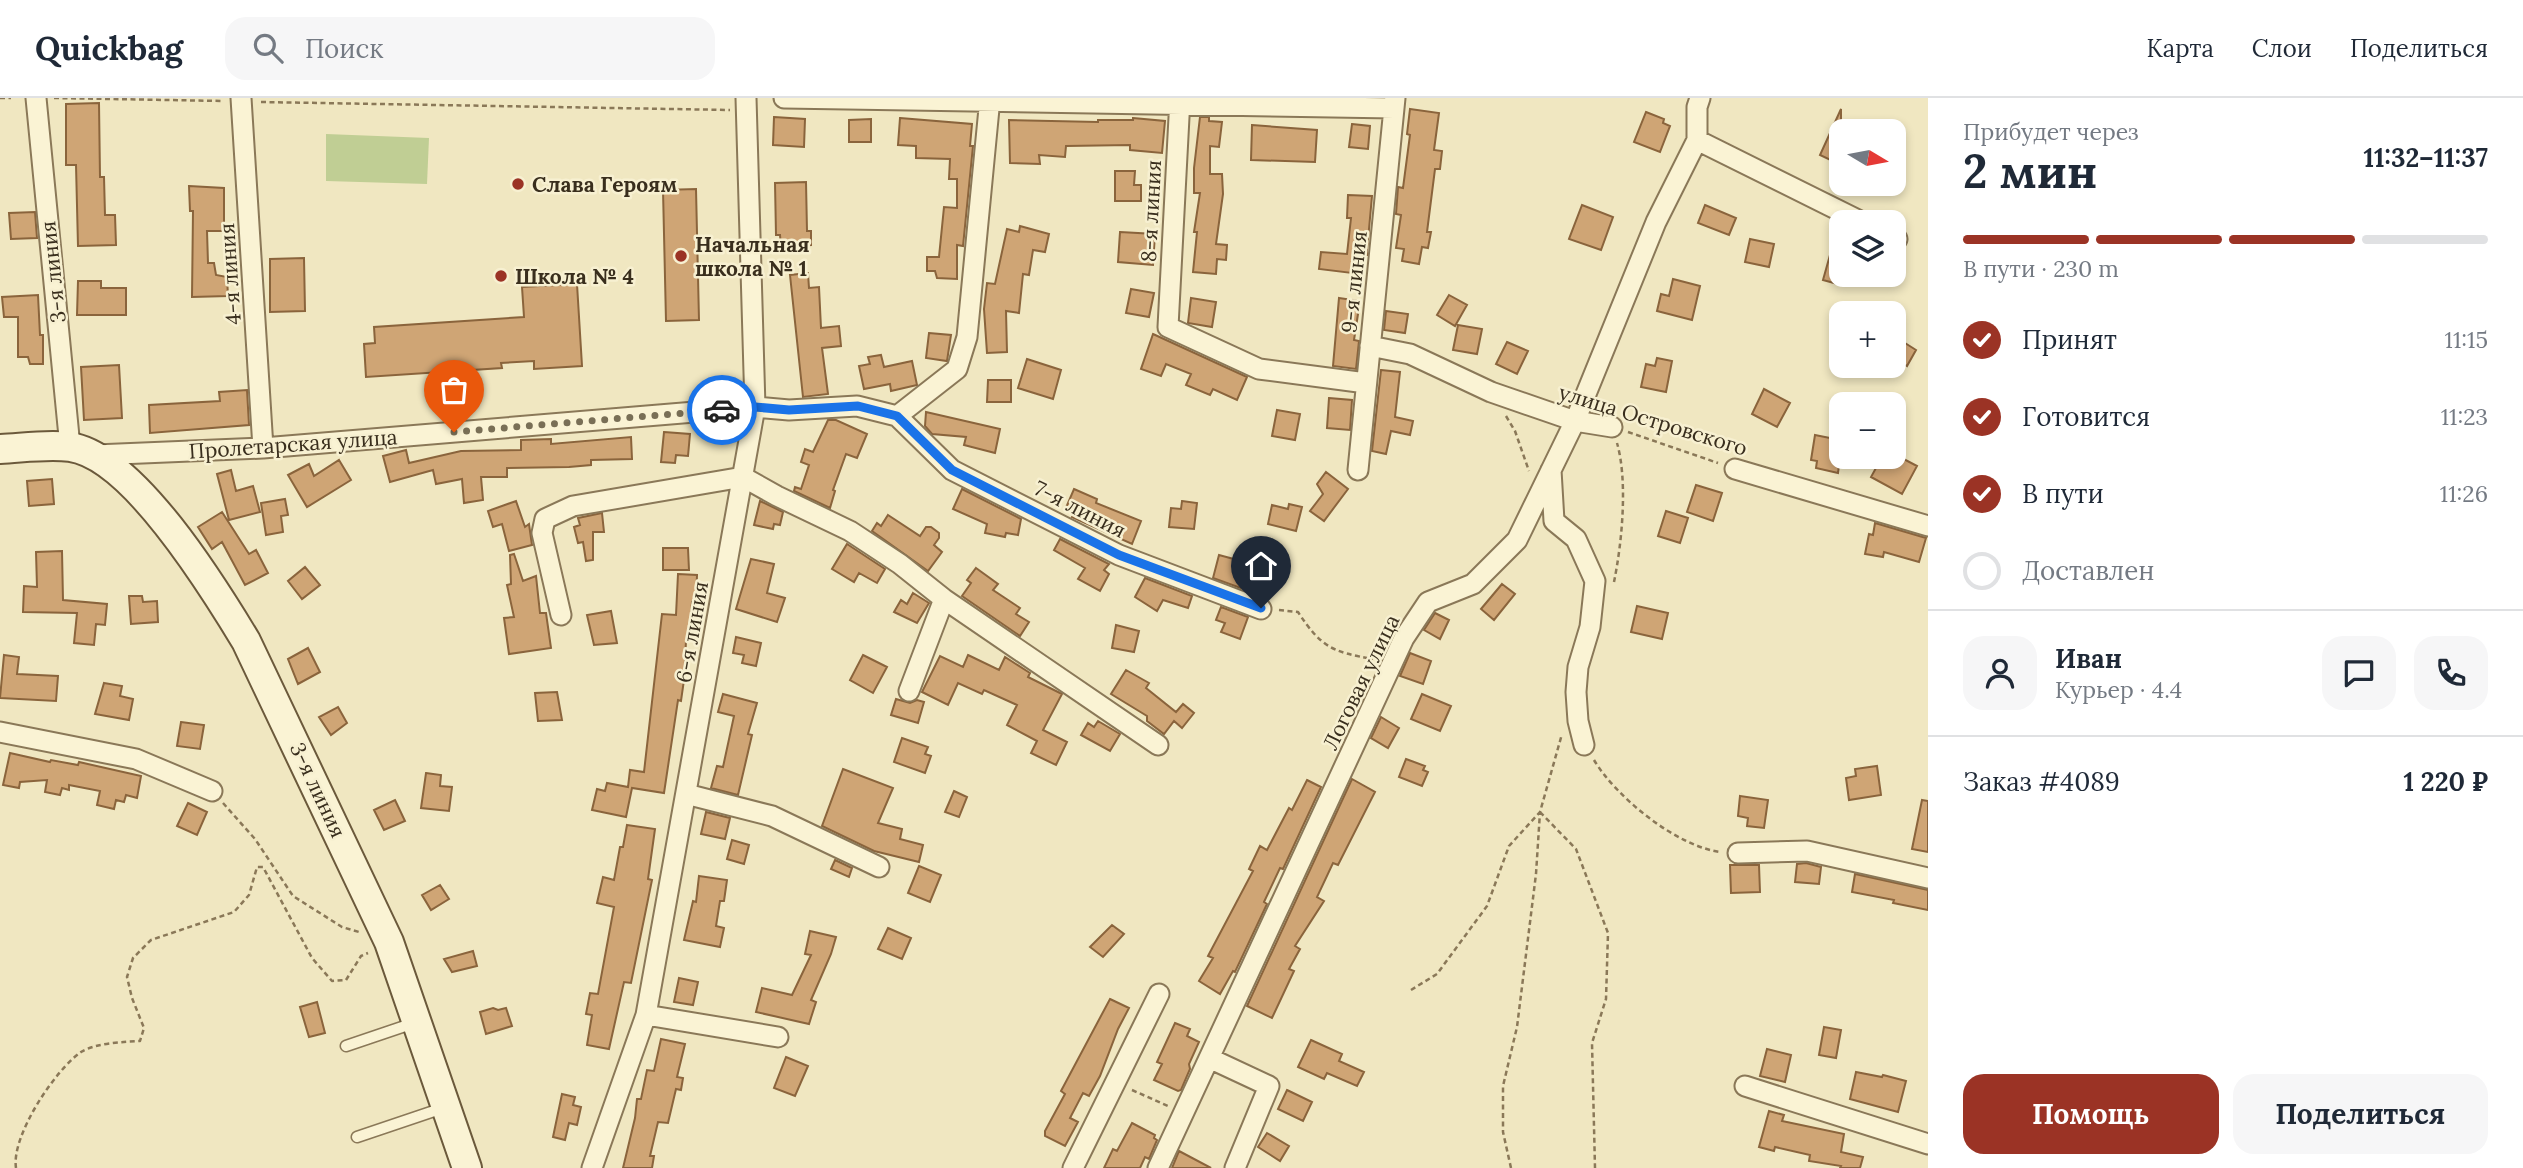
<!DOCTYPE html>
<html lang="ru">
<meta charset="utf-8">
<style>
:root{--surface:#fff;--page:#f6f6f7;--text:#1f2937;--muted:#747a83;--line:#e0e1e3;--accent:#9b3325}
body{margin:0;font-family:Lora,serif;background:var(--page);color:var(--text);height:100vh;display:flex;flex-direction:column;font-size:26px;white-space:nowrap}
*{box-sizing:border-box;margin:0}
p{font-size:23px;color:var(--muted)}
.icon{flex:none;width:38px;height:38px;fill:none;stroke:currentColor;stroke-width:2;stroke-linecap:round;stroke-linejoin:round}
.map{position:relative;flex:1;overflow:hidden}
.side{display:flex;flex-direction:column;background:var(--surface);width:595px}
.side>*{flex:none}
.needle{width:46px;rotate:100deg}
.fabs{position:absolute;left:1829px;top:21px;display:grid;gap:14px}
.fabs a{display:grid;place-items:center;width:77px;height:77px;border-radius:14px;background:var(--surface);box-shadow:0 4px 10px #0003;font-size:35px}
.pin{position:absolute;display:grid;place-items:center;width:60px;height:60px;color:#fff;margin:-72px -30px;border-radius:50% 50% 50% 0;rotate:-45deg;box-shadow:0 0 7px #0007}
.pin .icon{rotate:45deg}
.courier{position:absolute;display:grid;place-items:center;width:70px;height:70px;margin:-35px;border:5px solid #1a73e8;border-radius:50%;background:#fff;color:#222;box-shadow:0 2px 9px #0007}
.summary em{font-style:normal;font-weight:700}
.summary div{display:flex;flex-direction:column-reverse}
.summary{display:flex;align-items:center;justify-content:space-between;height:119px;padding:0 35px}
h1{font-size:46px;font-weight:700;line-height:52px}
.bar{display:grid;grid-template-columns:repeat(4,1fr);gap:10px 7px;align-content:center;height:84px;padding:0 35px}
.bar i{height:9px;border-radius:5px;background:var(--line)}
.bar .active{background:var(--accent)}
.bar p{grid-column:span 4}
.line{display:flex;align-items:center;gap:18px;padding:0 35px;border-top:2px solid var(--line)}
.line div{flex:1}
.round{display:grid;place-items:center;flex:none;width:74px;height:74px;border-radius:21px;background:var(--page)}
ol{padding:0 35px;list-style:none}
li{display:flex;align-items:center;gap:21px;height:77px}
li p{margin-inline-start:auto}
li .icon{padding:7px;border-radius:50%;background:var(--accent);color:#fff;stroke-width:4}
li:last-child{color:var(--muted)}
li i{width:38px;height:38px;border:4px solid var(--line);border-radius:50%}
.cta{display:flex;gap:14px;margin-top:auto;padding:14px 35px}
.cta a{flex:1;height:80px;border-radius:21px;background:var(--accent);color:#fff;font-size:28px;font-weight:700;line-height:80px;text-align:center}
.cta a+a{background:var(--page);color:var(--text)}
header{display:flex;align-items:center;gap:42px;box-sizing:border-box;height:98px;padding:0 35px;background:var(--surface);border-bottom:2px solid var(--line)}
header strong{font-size:33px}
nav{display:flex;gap:38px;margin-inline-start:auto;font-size:24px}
.search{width:490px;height:63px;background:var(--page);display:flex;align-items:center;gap:18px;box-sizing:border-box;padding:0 24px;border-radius:21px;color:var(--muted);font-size:26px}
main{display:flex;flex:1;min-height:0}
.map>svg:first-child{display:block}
</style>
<header>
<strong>Quickbag</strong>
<div class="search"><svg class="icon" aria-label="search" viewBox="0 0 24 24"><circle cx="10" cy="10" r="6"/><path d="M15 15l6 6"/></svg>Поиск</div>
<nav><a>Карта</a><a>Слои</a><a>Поделиться</a></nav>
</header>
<main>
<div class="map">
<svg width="1928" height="1070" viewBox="0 0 1928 1070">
<rect width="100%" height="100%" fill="#f0e7c1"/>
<path fill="#c0ce94" d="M326 36 429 40 427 86 326 83Z"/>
<path fill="#cfa575" stroke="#8a643c" stroke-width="2" d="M99 5 100 79H104L105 117H115L116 147 78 148 76 67H66V6Z
M1410 11 1439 15 1434 52 1442 53 1440 71H1435L1427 134H1431L1428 150 1422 149 1419 166 1402 163 1404 151 1396 150 1401 117 1396 116 1398 89 1403 90 1410 37 1407 36Z
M1841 11V67L1820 57Z
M1646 14 1664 21 1663 25 1670 28 1660 54 1634 44Z
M774 19 805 21 804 49 773 47Z
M1200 19H1209V23L1222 24 1219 49 1210 48V76H1222L1223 96 1216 146 1227 147 1226 162 1217 161 1216 176 1193 174 1197 134H1194L1200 95H1194V70Z
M900 20 972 26 970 48H973L963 148 957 147V181L937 180 935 173H927V159H939L944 109 957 110V81H949L950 61 916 60V48L898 47Z
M1133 20 1165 23 1162 55 1130 52V47L1066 48 1065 59 1039 57 1040 66 1010 65 1009 22 1098 24V22H1133Z
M871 21V44H849V22Z
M1352 26 1370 28 1368 51 1349 49Z
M1252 27 1317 32 1315 64 1251 62Z
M1115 73H1135L1134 87H1141V103H1115Z
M806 84 807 133H811V147L781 149 780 137H776L775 85Z
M189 88 224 90V133H207L208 165H214L216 177 227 179 228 198 192 199 193 113H190Z
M696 91 699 222 666 223 663 92Z
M1348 97 1372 98 1367 153V157H1362L1360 176 1319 171 1321 154 1347 156 1351 120H1347Z
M1582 107 1613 119 1601 152 1569 141Z
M1705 107 1736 120 1729 137 1698 125Z
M35 114 37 140 11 141 9 115Z
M1020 128 1049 136 1045 154 1033 152 1029 177 1023 176 1019 215 1006 213 1007 254 987 255 984 211 987 185 995 186 1007 131 1019 134Z
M1837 132 1841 133V187L1823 182Z
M1120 134 1155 136 1153 167 1118 164Z
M1750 141 1774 146 1769 169 1745 164Z
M304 160 305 213 270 214V161Z
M808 175 809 190 819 189 821 230 839 228 841 248 822 250 828 296 803 299 790 177Z
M1673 181 1700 188 1692 222 1657 213 1661 196 1669 198Z
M78 183H101V190H126V217H77Z
M577 186 582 268 534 271V263L501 265 502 270 366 279 364 246 375 245 374 229 524 219 522 189Z
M1131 191 1154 195 1149 219 1126 215Z
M38 197 40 237H43V266H30L28 259H18V219H4L2 199Z
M1449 197 1467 207 1455 228 1437 217Z
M1191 200 1216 204 1212 229 1188 225Z
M1339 200 1360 203 1354 242 1359 243 1356 271 1333 268Z
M1386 213 1408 216 1405 235 1384 232Z
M1458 227 1482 231 1477 256 1453 252Z
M929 235 951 237 947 263 926 260Z
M1153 236 1247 279 1237 302 1213 291 1210 297 1186 287 1191 276 1166 266 1161 278 1141 271Z
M1894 238 1916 252 1907 268 1894 260Z
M1507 244 1528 253 1517 276 1496 266Z
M881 257 884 269 912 263 917 287 891 293 890 286 864 291 859 268 870 266 868 259Z
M1657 260 1672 263 1666 294 1641 289 1646 266 1655 268Z
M1027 261 1061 272 1053 301 1018 290Z
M119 267 122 320 84 322 81 269Z
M1381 272 1400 274 1395 319 1413 323 1410 337 1391 333 1386 356 1372 353Z
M988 282H1011V304H987Z
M1764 291 1790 305 1777 329 1752 316Z
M247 292 249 327 150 335 149 307 220 303 219 294Z
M1329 300 1352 302 1350 332 1327 330Z
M1277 312 1300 316 1295 342 1272 338Z
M926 314 1000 331 995 355 964 347 966 339 932 336 925 328Z
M828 322H836L867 336 857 360 846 356 833 392 835 393 830 410 794 393 795 389 801 391 809 367 801 364 805 351 813 354Z
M664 334 690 336 688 358 676 357 675 365 661 364Z
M1815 337 1835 341 1833 349 1841 351 1838 375 1816 370 1817 363 1811 362Z
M631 339 632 361 591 362V367L569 369 507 370V379H481L483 402 464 405 462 381 436 386 433 372 390 384 383 358 406 352 409 365 461 353 521 352V342L551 341V346Z
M1882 359H1900L1917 368 1902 396 1871 379Z
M339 362 351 382 307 409 288 377 309 366 314 378Z
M231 372 236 393 253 388 260 414 229 422 217 376Z
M1326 374 1348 391 1324 423 1310 413 1323 396 1317 386Z
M52 381 54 406 29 408 27 383Z
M1696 387 1722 395 1713 423 1687 414Z
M962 391 1021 421 1018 437 1006 435 1005 439 985 435 987 426 953 411Z
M1074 391 1097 401 1096 405 1141 423 1132 446 1072 419 1074 416 1065 412Z
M285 401 288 417 281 418 283 434 266 437 261 405Z
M516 403 525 429 529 426 532 447 509 453 502 426 493 429 488 413Z
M760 403 783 414 780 427 774 426 773 431 754 427Z
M1182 403 1197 405 1194 431 1169 429 1171 410 1181 411Z
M1289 406 1302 409 1296 433 1268 426 1272 407 1288 411Z
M1666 413 1688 420 1680 445 1658 438Z
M222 414 249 456 256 452 268 475 245 487 222 444 212 451 198 429Z
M602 415 604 434H593V462L586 463 583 444 578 445 574 429 580 427 578 420Z
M888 417 920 438 926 429H931L939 435V440L934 447 942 454 928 473 872 433 877 425 881 428Z
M1875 425 1926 440 1919 464 1884 454 1883 459 1865 456 1869 436 1873 437Z
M1060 441 1109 466 1104 472 1109 476 1100 493 1078 481 1085 470 1054 452Z
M847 446 885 471 877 485 859 475 854 484 832 471Z
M663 450H688L689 472H663Z
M62 453 63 502 107 506 105 527 96 526 94 547 74 545 77 515 23 514 24 488 37 489 36 454Z
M514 456 523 483 536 478 540 515H546L551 550 509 556 504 520 514 519 507 487 511 486 510 457Z
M1219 457 1256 467 1249 493 1213 480Z
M751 461 774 466 767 495 785 500 777 524 736 511Z
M305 469 320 487 302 501 288 483Z
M976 470 998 486 993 492 1020 510 1016 516 1029 524 1020 538 962 498 971 485 967 482Z
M678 476 697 477 696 505 692 504 689 543H686L684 582 681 603 678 602 664 695 632 690 626 719 592 712 597 691 605 693 607 685 628 689 630 672 644 674 662 516 676 517Z
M1145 480 1192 498 1188 510 1163 502 1157 513 1135 499Z
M1502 486 1515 496 1494 522 1481 511Z
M913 495 929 505 917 525 894 514 901 502 907 506Z
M129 498H142L143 504 157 503 158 524 131 526Z
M1637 508 1668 515 1662 541 1631 534Z
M1221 509 1248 519 1240 541 1221 534 1225 525 1216 522Z
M611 513 617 545 594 547 587 517Z
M1435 515 1449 522 1440 541 1424 532Z
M1116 527 1139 533 1134 554 1112 550Z
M736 539 761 545 756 568 742 565 744 557 733 555Z
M308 550 320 574 298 586 288 561Z
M1410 555 1431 563 1423 586 1400 578Z
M4 557 19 559 17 576 58 578 56 603 0 600Z
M863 557 887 569 873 595 850 582Z
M968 557 999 572 1005 559 1030 575 1028 579 1062 596 1043 632 1067 644 1056 667 1031 655 1037 643 1007 627 1017 607 984 592 982 596 958 585 948 607 922 594 940 558 963 569Z
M1126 572 1149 585 1146 590 1176 614 1183 606 1194 615 1182 630 1174 623 1164 636 1147 623V618L1111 596Z
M104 585 122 588 120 598 133 601 129 622 95 616Z
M557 594 562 622 538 623 535 595Z
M723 596 757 605 748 636 752 637 738 697 711 690 717 668 723 669 734 618 718 614Z
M1422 596 1451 608 1440 633 1411 621Z
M896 601 910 605 917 602 924 604 918 625 891 617Z
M338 609 347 625 331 637 319 619Z
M1381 619 1399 630 1388 650 1371 640Z
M1098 623 1120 636 1110 653 1081 637 1088 625 1094 629Z
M181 624 204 627 200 651 177 648Z
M902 640 928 649 925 656 931 658 925 675 894 664Z
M10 655 50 664 51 662 78 667 79 664 141 678 137 700 126 697 124 704 116 702 114 711 97 707 100 693 69 687V692L62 690 60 697 45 694 47 682 20 684 19 690 3 687Z
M1406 661 1425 668 1423 672 1428 674 1422 688 1399 679Z
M1877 668 1881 697 1849 702 1846 680 1856 678 1855 671Z
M843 671 893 690 878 725 902 731 900 741 923 747 919 764 874 753 822 728Z
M426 675 441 677 440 688 452 689 449 713 421 710Z
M1352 681 1375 694 1338 767 1333 765 1317 799 1324 803 1295 848 1300 851 1289 871 1294 873 1272 920 1247 908Z
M1307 682 1321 689 1283 771 1280 770 1264 804 1267 806 1235 874 1233 873 1220 896 1199 883 1213 860 1208 858 1253 773 1249 771 1260 748 1267 752 1289 710 1292 712Z
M954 693 967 699 959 719 945 714Z
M1740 698 1768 702 1764 730 1747 728 1748 720 1738 718Z
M395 702 405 723 384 732 374 712Z
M1922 702 1928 703V754L1912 751Z
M188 705 207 714 197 737 177 728Z
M706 714 730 720 725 741 701 736Z
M627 727 655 731 648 781 652 782 631 885 624 884 609 951 587 947 592 917 586 916 590 895 598 896 614 809 597 805 603 779 614 782 620 749H623Z
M732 742 749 747 744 766 727 761Z
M835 762 852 770 849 779 831 771Z
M1806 765 1821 769 1819 786 1795 784 1797 766Z
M1730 767H1759L1760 794 1731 795Z
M919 768 941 777 930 804 908 795Z
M1855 776 1928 792V812L1893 805 1894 802 1852 794Z
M699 778 727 782 724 803H720L716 828 724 830 720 849 684 842 693 803 696 804Z
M440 787 449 801 431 812 422 797Z
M1112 827 1124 836 1103 859 1090 849Z
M888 830 911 840 902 861 878 851Z
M810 833 836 839 831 856 811 902 816 904 809 926 756 914 762 890 792 897 811 857 805 856Z
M473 853 477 868 452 874 444 861Z
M679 880 698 884 693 907 674 904Z
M1110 901 1129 910 1118 931 1100 978 1089 998 1083 995 1070 1020 1078 1024 1065 1048 1045 1038V1033L1065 996 1061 993Z
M317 904 325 935 309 939 300 909Z
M493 910 498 912 506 910 512 928 486 936 480 914Z
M1175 925 1190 931 1187 938 1199 944 1189 966 1190 971 1181 992 1178 993 1154 982 1162 966 1157 964Z
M1824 929 1841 932 1836 960 1819 957Z
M661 941 685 946 677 979 683 980 681 992 676 991 668 1025 658 1024 650 1058H654L652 1070H623L635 1020 637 1001H641L647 972 654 973Z
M1311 942 1342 956 1339 963 1364 974 1357 988 1327 975 1324 981 1298 969Z
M1767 951 1791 957 1785 984 1760 978Z
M786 959 808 968 795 998 774 990Z
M1856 974 1882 979 1883 977 1906 983 1898 1014 1850 1001Z
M1287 992 1312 1004 1303 1023 1278 1011Z
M562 996 575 999 573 1007 581 1009 577 1027 569 1025 565 1042 553 1039Z
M1769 1013 1784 1017 1782 1023 1844 1036 1841 1054 1863 1059 1860 1070H1840L1841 1068 1809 1063 1810 1057 1775 1049 1774 1053 1759 1049Z
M1132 1025 1155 1037 1154 1040 1157 1042 1149 1061 1145 1059 1140 1070H1104L1113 1051 1117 1053Z
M1267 1035 1289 1048 1280 1063 1258 1049Z
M1179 1053 1211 1070H1172Z"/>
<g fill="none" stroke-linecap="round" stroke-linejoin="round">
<defs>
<path id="service" d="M346 948 414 925
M357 1039 443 1010"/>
<path id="minor" d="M36 0 70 349
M241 0 263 350
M784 0 1394 10
M1180 0 1168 229 1259 271 1366 285
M1697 42 1862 124
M1894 140 1897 141
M1370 248 1410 256 1491 294 1575 323 1612 329
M897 318 957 271 967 239 990 0
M95 357 263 350 755 309 789 312 857 308 897 318 952 372 1119 457 1261 511
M1735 371 1928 428
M1358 372 1395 0
M1551 372 1554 423 1576 441 1595 483 1590 529 1578 569 1576 594 1578 623 1584 647
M561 517 542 435 545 421 573 408 743 379 777 398 850 433 900 466 944 501 1158 647
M909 593 944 501
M0 634 136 661 212 693
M686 696 772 718 879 769
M1738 755 1807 753 1928 780
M646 917 778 939
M1209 960 1269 988 1235 1070
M1745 988 1928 1046
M592 1070 646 917 755 309 746 0
M1073 1070 1159 896
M1158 1070 1404 540 1428 504 1473 486 1517 442 1575 323 1656 124 1697 42V9L1700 0"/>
<path id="secondary" d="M0 351C22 350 48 346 70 349 133 358 214 490 246 543L389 844 467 1070"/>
</defs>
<use href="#service" stroke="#8a7858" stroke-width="13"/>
<use href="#minor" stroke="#8a7858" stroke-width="23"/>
<use href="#secondary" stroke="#6b593b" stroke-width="32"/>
<path stroke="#8a7858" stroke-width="2.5" stroke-dasharray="5 3.5" stroke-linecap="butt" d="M0 0H11
M54 0 223 3
M261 4 730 12
M1506 318 1515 333 1529 373
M1628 334 1718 365
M1614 484C1622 445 1628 383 1617 345
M1279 512 1298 514C1321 549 1332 554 1373 561
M1594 662C1616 699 1677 749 1721 754
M223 705 255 741 293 798 342 829 359 834
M1540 714 1576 751 1608 835 1606 901 1592 945 1595 1070
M1411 892 1437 876 1487 808 1509 748 1540 714 1562 636
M1132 992 1168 1008
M16 1070C11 1038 55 972 81 954 95 945 124 944 140 943L144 930 132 900 127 879 133 860 151 842 234 814 249 797 257 769H263L312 860 332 883 346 882 361 858 368 855
M1511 1070 1503 1034V988L1517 929 1536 776 1540 714"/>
<use href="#service" stroke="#faf3d4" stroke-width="10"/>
<use href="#minor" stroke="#faf3d4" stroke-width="19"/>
<use href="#secondary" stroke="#faf3d4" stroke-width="28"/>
</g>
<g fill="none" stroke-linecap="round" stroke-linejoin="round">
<path stroke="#796f56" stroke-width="7" stroke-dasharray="0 12.6" d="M454 334 722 312"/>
<path stroke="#1a73e8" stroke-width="9" d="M722 312 755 309 789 312 858 308 897 318 952 372 1119 457 1261 510"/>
</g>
<g fill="#9b3325" stroke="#f7f0d1" stroke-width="2.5">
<circle cx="518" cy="86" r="7"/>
<circle cx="681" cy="158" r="7"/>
<circle cx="501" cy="178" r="7"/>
</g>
<g text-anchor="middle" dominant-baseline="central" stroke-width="5" stroke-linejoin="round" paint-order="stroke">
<g font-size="21" font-weight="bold" fill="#392e1d" stroke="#f7f0d1" text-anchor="start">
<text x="532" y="86">Слава Героям</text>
<text x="695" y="146">Начальная<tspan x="695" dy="24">школа № 1</tspan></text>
<text x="515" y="178">Школа № 4</text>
</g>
<g font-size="21" fill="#392e1d" stroke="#f7f0d1">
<text transform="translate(1151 113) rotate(-87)">8-я линия</text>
<text transform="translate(53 174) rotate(-96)">3-я линия</text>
<text transform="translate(230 176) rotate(-94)">4-я линия</text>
<text transform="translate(1354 184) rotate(-84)">9-я линия</text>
<text transform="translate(1653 322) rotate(17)">улица Островского</text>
<text transform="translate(293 346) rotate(-4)">Пролетарская улица</text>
<text transform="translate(1080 411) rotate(27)">7-я линия</text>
<text transform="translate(692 534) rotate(-80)">6-я линия</text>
<text transform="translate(1361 584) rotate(-64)">Логовая улица</text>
<text transform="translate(318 692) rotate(65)">3-я линия</text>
</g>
</g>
</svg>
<div class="fabs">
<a><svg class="needle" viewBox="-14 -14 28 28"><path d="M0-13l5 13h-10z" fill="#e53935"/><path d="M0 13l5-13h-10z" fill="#747a83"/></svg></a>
<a><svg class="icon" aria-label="layers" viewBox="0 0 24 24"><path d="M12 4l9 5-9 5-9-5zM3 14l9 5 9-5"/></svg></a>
<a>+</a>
<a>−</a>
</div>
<div class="pin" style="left:454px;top:334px;background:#ea580c"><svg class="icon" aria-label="bag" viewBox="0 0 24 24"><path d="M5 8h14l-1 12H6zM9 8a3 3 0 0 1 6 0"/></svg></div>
<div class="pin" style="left:1261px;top:510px;background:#1f2937"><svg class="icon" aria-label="home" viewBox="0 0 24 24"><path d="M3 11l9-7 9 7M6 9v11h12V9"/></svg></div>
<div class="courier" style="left:722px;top:312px"><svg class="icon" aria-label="car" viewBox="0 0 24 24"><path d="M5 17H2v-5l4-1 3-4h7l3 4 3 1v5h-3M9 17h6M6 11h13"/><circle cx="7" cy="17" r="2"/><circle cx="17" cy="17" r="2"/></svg></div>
</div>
<section class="side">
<div class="summary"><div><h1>2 мин</h1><p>Прибудет через</p></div><em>11:32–11:37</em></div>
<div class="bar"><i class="active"></i><i class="active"></i><i class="active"></i><i></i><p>В пути · 230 m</p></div>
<ol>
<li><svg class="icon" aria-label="check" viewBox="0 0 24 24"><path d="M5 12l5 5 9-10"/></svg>Принят<p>11:15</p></li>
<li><svg class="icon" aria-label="check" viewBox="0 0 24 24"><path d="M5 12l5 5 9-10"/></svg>Готовится<p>11:23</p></li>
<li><svg class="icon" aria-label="check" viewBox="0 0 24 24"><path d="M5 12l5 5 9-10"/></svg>В пути<p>11:26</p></li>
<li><i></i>Доставлен</li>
</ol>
<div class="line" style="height:126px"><a class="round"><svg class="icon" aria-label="person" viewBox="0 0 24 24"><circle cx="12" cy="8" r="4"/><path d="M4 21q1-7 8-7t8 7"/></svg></a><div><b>Иван</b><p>Курьер · 4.4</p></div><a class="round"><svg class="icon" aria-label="chat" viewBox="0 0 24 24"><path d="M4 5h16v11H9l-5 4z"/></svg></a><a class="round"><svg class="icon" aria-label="phone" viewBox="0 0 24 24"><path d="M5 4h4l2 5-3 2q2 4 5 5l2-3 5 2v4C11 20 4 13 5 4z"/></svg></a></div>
<div class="line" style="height:91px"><div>Заказ #4089</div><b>1 220 ₽</b></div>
<div class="cta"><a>Помощь</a><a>Поделиться</a></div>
</section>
</main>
